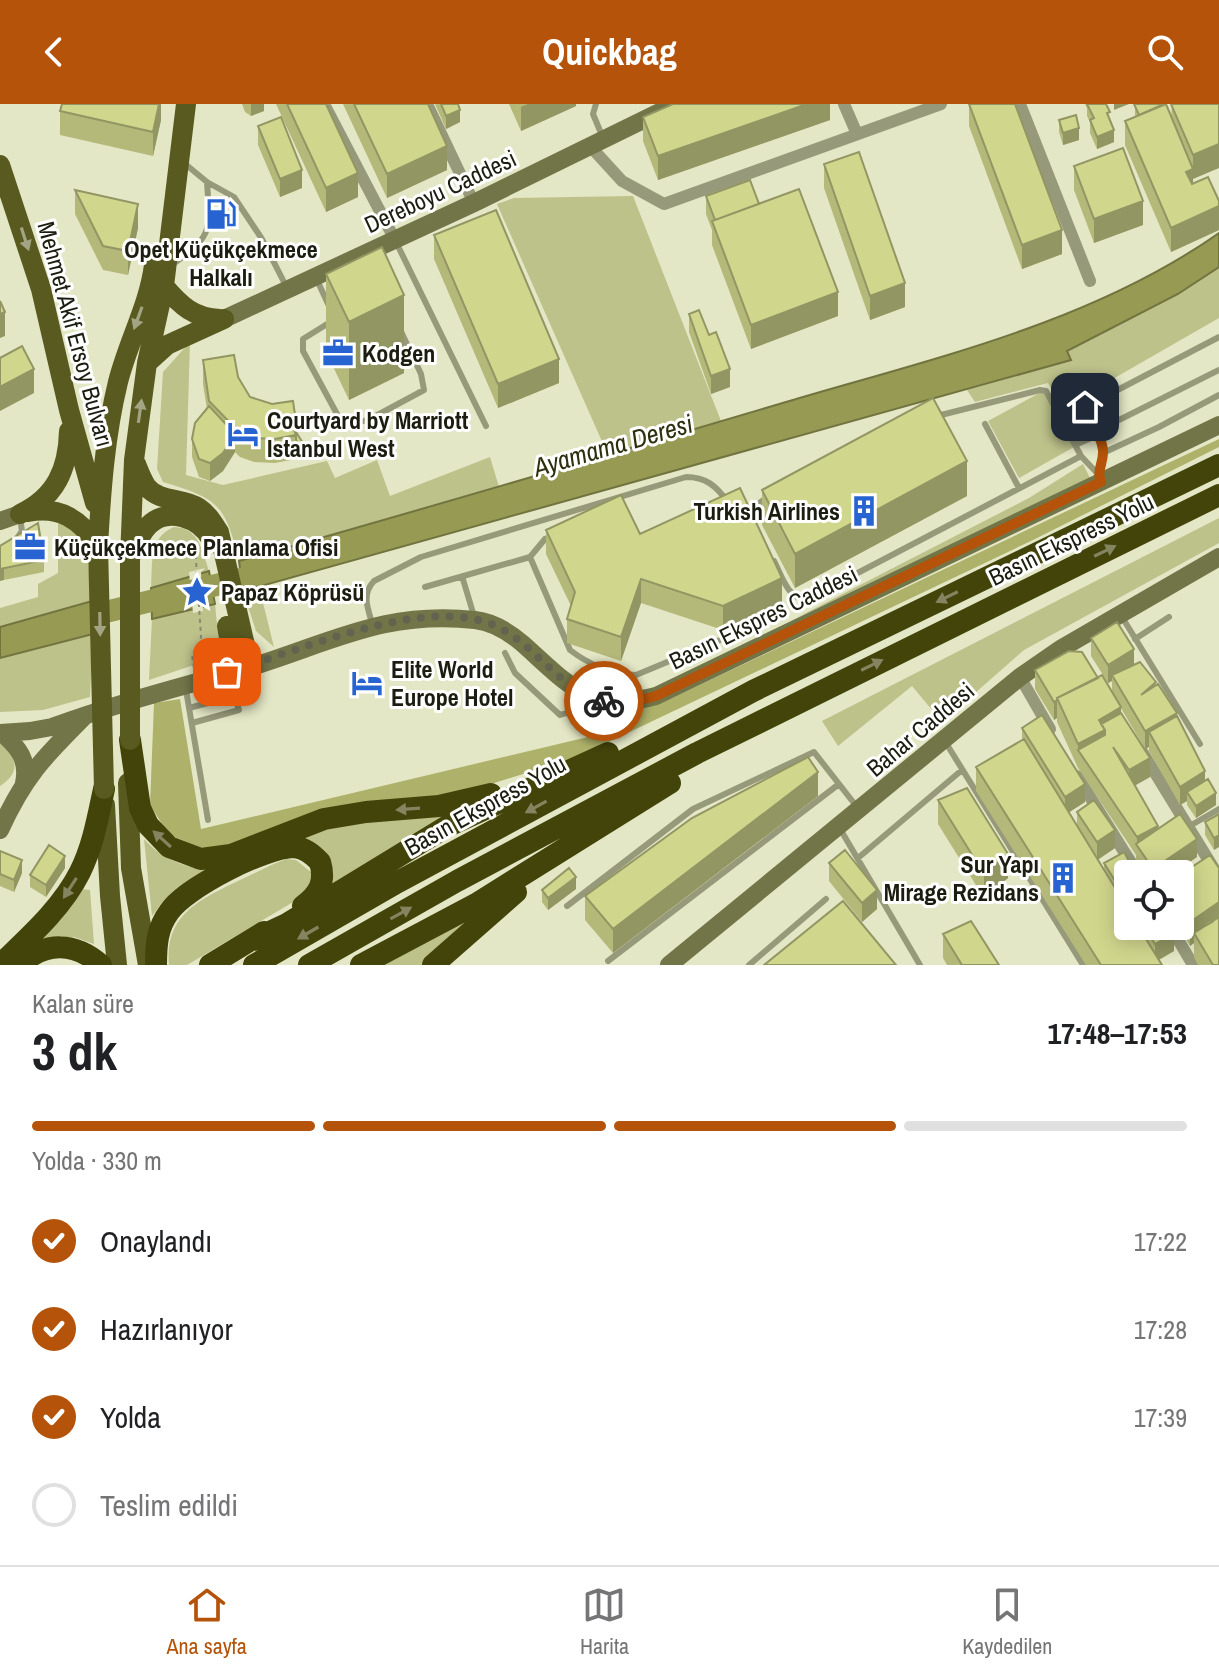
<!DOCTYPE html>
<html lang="tr">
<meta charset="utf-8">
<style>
:root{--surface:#fff;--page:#f2f2f2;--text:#202124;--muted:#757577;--line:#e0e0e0;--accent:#b45309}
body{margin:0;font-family:"Archivo Narrow",sans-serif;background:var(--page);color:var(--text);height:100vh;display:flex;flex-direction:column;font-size:30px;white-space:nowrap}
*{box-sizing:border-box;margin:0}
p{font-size:26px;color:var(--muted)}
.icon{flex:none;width:44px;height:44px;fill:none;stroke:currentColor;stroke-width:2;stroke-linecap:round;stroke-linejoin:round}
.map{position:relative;height:861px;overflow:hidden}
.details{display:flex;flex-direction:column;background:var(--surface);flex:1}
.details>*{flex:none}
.tools{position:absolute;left:1114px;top:756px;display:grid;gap:16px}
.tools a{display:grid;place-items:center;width:80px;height:80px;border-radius:8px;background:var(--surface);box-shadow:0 4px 20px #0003;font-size:40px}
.pin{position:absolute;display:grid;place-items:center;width:68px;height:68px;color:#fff;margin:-34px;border-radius:16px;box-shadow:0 4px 12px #0006}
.courier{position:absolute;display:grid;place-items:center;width:80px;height:80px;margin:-40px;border:6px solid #b45309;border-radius:50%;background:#fff;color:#222;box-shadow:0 2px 10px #0007}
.headline em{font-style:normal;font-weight:700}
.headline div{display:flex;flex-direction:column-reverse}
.headline{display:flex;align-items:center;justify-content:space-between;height:136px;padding:0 32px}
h1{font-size:52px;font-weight:700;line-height:60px}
.bar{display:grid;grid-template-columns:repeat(4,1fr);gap:12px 8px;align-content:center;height:96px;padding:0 32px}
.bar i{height:10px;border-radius:6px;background:var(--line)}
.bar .current{background:var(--accent)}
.bar p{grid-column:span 4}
ol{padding:0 32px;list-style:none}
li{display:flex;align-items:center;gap:24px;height:88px}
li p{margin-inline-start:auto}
li .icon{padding:8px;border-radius:50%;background:var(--accent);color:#fff;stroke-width:4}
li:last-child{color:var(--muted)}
li i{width:44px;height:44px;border:4px solid var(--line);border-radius:50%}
header{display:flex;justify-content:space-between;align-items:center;height:104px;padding:0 32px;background:var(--accent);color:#fff;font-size:36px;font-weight:700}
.tabs{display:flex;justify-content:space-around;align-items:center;height:112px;border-top:2px solid var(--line);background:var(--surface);font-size:22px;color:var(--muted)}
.tabs a{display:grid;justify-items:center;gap:4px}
.tabs .current{color:var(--accent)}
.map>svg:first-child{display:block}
</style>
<header><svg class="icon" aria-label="back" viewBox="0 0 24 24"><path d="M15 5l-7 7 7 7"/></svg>Quickbag<svg class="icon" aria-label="search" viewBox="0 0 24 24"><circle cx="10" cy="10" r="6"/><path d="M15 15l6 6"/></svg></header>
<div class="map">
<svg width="1219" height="861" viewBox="0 0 1219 861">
<rect width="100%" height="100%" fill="#e4e7c5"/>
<path fill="#bdc18a" d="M633 92 721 317 608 351 497 100 514 94Z
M1219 163V214L1064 303 1048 279 975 298 967 286 1071 256 1067 248 1178 190Z
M190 238 186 371 223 381 327 357 335 374 377 356 390 392 490 353 499 383 239 457C225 400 219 395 163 378L157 365 163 268Z
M1043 287 1074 343 1019 374 988 317Z
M1083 360 1092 378 796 514 1029 394Z
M58 414 86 437 92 497 0 523V504L38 493V480L58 469Z
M1219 414V439L1024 546 942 618 912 582 838 642 822 617Z
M174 423C199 424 202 446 209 467L151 484C153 459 148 434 174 423Z
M259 483 274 543 256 527 243 487Z
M215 500 219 540 206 557 149 576 152 515Z
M93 530 90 593 43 606 0 608V554Z
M0 637C15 653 23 667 0 682Z
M453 706 332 782 294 733 319 725Z
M144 735C161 754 181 762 206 766L164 796 152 812Z
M287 755 296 756 312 769 310 788 187 861H169C164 810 201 795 240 776 256 769 271 760 287 755Z
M81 785 90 786 94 840 74 833 41 835Z
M475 812 422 861H381Z"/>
<path fill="#adb169" d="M1219 335V343L1033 436 577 653 456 691 231 743 203 744 169 731 150 701 154 599 180 595 201 725 588 633 585 602 631 604 672 594Z"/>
<path fill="#969a53" stroke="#71743f" stroke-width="2" d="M1219 129V163L1178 190 1067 247 1071 256 243 487 239 457C422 406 604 352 786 298 934 254 1091 219 1219 129Z
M209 467 215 500 152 515 151 484Z
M92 497 93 530 0 554V523Z"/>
<path fill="#e4e7c5" d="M205 464 201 468 203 507 193 509 189 468Z"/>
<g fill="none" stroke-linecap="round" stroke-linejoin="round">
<path stroke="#969a53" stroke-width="22" d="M81 514 249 473"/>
<path stroke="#898b72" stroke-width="2" stroke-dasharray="4 4" stroke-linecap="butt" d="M194 564 192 551 200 540 201 532 195 442"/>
<path stroke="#97997b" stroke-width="6" d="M596 0 593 10 603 34
M184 59 207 78 234 93 262 135 286 182
M396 138 486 322
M173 160C214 131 210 126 207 78
M317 176 329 202
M382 202 390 204 421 270 424 286 370 315 344 323 303 247V235L332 217H343Z
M1085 303 1097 327 1103 349 1097 369
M937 312 1040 286 1046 287 1081 352 1097 369 1100 375
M1062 315 1219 233
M985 320 1019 384
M1097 327 1219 266
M1075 341 1098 331
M1103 349 1159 323 1219 291
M754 418C752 404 757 399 769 393
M16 436 22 427 20 413
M530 453 570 546C588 560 613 571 636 571L720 536
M774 457C782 472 788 497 808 495L1081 352
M462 472 474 512
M425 483 530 453 545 435 552 433
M1122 513 1200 640
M373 522C368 505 361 491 374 477L421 453 686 373C706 373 716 382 727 397
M1135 535 1169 513
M505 549 515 569 560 611 576 606 589 593
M186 586 208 716
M189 604 234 592
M192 619 239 606 228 571
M946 639 1083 861
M839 723 920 861
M1188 723 1219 705
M858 754 962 666
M567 802 693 705 814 648 857 703
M608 857 839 680
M749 861 826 795"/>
<path stroke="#97997b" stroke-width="12" d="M324 0 395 136
M427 0 474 99
M844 0 857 30
M1020 0 1090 177
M590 42 622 77 664 100 941 0
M1020 573 1050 625
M1141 646 1219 773
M1077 672 1138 770
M1170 822 1193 861"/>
<path stroke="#727548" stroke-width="18" d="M224 215 474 99 676 0
M0 417 20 410
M0 629 30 627 52 623C117 599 184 582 251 563 332 538 386 506 475 516 494 518 509 528 523 540 569 581 590 610 656 592L1219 321
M2 629C18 643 29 656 24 679
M0 726C24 673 43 654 83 614
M669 861 1020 573 1062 544 1219 453"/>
<path stroke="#585a20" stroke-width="20" d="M0 61 41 185 69 306 95 399
M164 182C181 202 194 214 220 215
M147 259 167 241 224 215
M136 360C139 367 142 376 147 383 160 399 183 393 199 404 208 410 213 419 219 428L250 563
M28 408C60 402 80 415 98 442
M20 410C56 393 68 365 69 327
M98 442C101 387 105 331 118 278 128 238 149 201 154 161
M132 450C136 440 141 429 149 421 168 402 200 415 211 435
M130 454 134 356 147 259 164 182 186 0
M227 522 234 566
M128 679 131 764 148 861
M105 701 110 792 117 861"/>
<path stroke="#42440a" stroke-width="22" d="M130 636 140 704 148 721 169 743 201 755 231 751 324 715 366 708 439 702 491 690
M253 836 287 820 446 723 608 649
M0 861C29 833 62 804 80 768 93 742 98 713 104 685
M20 861C45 837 75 838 101 861
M156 861C156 841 157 824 169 808 185 784 265 743 294 743 305 744 312 750 320 758 326 778 319 790 303 802
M210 861 264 828
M254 861 398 778 753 587 1219 361
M309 861 457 777 697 649 1219 391
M361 861 476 800 670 679
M433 861 516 788"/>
<path stroke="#585a20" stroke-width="20" d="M98 442 104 685
M130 454V636"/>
</g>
<path fill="#b4b879" d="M161 0V16L153 52 60 31V7Z
M242 0H264V7L251 12 245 8Z
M276 0H326L358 93 326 108Z
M343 0H428L447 66 387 94Z
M435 0H458L460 18 446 25Z
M509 0H576V2L521 27Z
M830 0V16L658 76 643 37V13Z
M969 0H1015L1062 150 1022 165 969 22Z
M1085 0H1106L1114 38 1097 45 1090 29V18L1087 12V4Z
M1135 0 1171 14 1172 0H1219L1193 75V73V80L1219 97V126L1171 148 1125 41V17L1135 13Z
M1059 16 1079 36 1063 41 1059 28Z
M258 22 302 84 280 93 258 41Z
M824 60 905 203 870 216 824 84Z
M1074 62 1143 121 1094 139 1074 86Z
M75 86 138 124 128 171 103 166 75 110Z
M706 92 759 100 838 212 751 245 712 141V126L706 110Z
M434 131 559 279 498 304 434 155Z
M326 170 404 269 349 296 326 248Z
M689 210 709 231 730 283 711 290 689 228Z
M203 256 238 273 250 293 296 328 308 353 306 355 296 342V355L275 359 254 358 240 353 235 348 223 367 210 377 199 373 192 353V335L207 305 203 280Z
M762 386 967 392 795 484 762 421Z
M546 426 640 430 782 498 723 526 641 499 621 557 567 539V515L571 502 546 450Z
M0 442 44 456V468L4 476Z
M1091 534 1134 562 1156 581 1177 612 1216 701 1196 714 1187 701V697L1180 701 1149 647V643L1145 645 1112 589V577L1108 579 1091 552Z
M1035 566 1121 609 1150 673 1135 681 1158 726 1197 753 1172 770H1144L1136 759V751L1078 664 1057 618V614L1054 616 1035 585Z
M1022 624 1085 698 1069 708 1077 722V708L1115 744 1098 756 1104 767V759L1128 770V822H1170L1174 847 1159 856 1162 861H1086L976 687V663L1022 637Z
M818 692 613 849 585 816V792Z
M938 696 1008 774 984 794 938 720Z
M1219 710 1214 746 1205 731V718Z
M0 747 22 769 14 788 0 782Z
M829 759 877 805 862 818 829 777Z
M65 764 46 793 30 783V771Z
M1180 771 1219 861H1198L1194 853V839L1190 842 1178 822H1180Z
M576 785 548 806 542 798V786Z
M943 830 999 861H947L943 854Z"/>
<path fill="#929663" d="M159 0H161V16L153 52V28Z
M251 0H264V7L251 12Z
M528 0H576V2L521 27V3Z
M807 0H830V16L658 76V52Z
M1114 0H1129L1114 6Z
M460 6V18L446 25V12Z
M1079 24V36L1063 41V29Z
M1114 26V38L1097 45V33Z
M1219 40V64L1193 75V51Z
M447 42V66L387 94V70Z
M1193 65V89L1186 68Z
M302 66V84L280 93V75Z
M358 69V93L326 108V84Z
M1143 97V121L1094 139V115Z
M138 100V124L128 171V147Z
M1219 102V126L1171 148V124Z
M1062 126V150L1022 165V141Z
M905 179V203L870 216V192Z
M838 188V212L751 245V221Z
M404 191V269L349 296V218Z
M5 208V232L0 234V210Z
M559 255V279L498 304V280Z
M34 265V289L0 307V283Z
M730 265V283L711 290V272Z
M296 318V343V331L292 321Z
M235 330V348L223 367 210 377V359Z
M967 357V392L795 484V450Z
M4 464V476L0 477V465Z
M782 474V498L723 526V502Z
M641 475V499L621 557V533Z
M1134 545V564L1112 571V577L1108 579V561Z
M1057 596V614L1054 616V598Z
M1121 603V627L1105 650 1078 646V640L1099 616Z
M1177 609V627L1149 628V643L1145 645V627Z
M1150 654V673L1129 685V666Z
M1205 667V685L1187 688V697L1180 701V683Z
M818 668V692L613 849V825Z
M1085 680V698L1065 711V693Z
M1216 689V701L1196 714V702Z
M1158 722V740L1137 741V733Z
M1115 726V744L1097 756V738Z
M1219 731V743L1214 746V734Z
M1197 735V753L1172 770H1153V765Z
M1008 750V774L984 794V770Z
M65 752V764L46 793V781Z
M22 756V769L14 788V776Z
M576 773V785L548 806V794Z
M877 786V805L862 818V799Z
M1219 798V822L1196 833 1194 829V839L1190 842V818Z
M1174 829V847L1155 858V840Z"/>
<path fill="#d1d68d" stroke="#929663" stroke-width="2" d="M62 0H159L153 28 60 7Z
M287 0H326L358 69 326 84Z
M354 0H428L447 42 387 70Z
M441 0H458L460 6 446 12Z
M673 0H807L658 52 643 13Z
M969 0H1015L1062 126 1022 141Z
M1087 0H1106L1110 8 1107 9 1114 26 1097 33 1090 16 1094 14Z
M1134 0H1161L1162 1 1139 11Z
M1166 0 1193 65 1186 68 1192 80 1208 73 1219 97V102L1171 124 1125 17Z
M1171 0H1219V40L1193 51Z
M1076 11 1079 24 1063 29 1059 16Z
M281 13 302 66 280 75 258 22Z
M1123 44 1143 97 1094 115 1074 62Z
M859 48 905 179 870 192 824 60Z
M750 76 759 100 715 116 706 92Z
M799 85 838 188 751 221 712 117Z
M75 86 138 100 128 147 103 142Z
M496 106 559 255 498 280 434 131Z
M382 143 404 191 349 218 326 170Z
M0 197 5 208 0 210Z
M699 206 709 231 716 228 730 265 711 272 689 210Z
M22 242 34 265 0 283V254Z
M234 251 238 273 250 293 272 300 293 297 296 318 292 321 296 331 275 335 254 334 240 329 209 297 203 256Z
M933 294 967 357 795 450 762 386Z
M209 302 235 330 223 349 210 359 199 355 192 335 195 319Z
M296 328 308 347 306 349 296 336Z
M740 384 782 474 723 502 641 475 621 533 567 515 575 488 546 426 621 391 640 430Z
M38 419 44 456 0 465V442Z
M1117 518 1134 545 1108 561 1091 534Z
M1069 547 1082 548 1098 574 1057 594V596L1054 598 1035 566Z
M1140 558 1156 578 1141 591 1158 580 1177 609 1145 627 1112 571Z
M1102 571 1121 603 1099 616 1105 626 1078 640 1057 594Z
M1121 609 1150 654 1129 666 1113 643 1158 722 1137 733 1078 646 1105 631V626L1101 620Z
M1042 611 1085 680 1065 693 1022 624Z
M1177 612 1205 667 1180 683 1149 628Z
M1024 635 1128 805V822H1138L1162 861H1101L976 663Z
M808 653 818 668 613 825 585 792 692 714Z
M1208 675 1216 689 1196 702 1187 688Z
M967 684 1008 750 984 770 938 696Z
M1094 696 1115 726 1097 738 1077 708Z
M1180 710 1197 735 1153 765 1136 740Z
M1219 710V731L1214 734 1205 718Z
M49 741 65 752 46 781 30 771Z
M845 746 877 786 862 799 829 759Z
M0 747 22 756 14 776 0 770Z
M1124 748 1136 770H1128V779L1122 782V788L1104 759Z
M1210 751 1219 764V798L1190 818 1180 801V771Z
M569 764 576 773 548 794 542 786Z
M1128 779V794L1122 782Z
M843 797 896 861H764Z
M1219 813V861H1213L1194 829Z
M1210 816 1212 818 1196 827V826Z
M971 817 999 861H962L943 830Z
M1144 822H1170L1174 829 1155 840Z"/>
<defs><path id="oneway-solid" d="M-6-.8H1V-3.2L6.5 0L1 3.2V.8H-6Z" transform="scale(2)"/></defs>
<g fill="#a3a484">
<use href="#oneway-solid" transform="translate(25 135) rotate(72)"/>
<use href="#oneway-solid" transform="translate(138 214) rotate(110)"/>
<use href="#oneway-solid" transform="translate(140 307) rotate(-82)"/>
<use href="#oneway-solid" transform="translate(100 520) rotate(89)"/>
</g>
<g fill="#848560">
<use href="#oneway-solid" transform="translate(1105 447) rotate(-26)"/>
<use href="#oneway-solid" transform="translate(947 493) rotate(154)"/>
<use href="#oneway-solid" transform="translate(872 561) rotate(-26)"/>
<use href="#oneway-solid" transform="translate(536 703) rotate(151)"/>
<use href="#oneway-solid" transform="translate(408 705) rotate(176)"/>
<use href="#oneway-solid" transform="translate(162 735) rotate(-138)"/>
<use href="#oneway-solid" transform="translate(70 784) rotate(123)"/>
<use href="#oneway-solid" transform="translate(401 809) rotate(-29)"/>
<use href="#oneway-solid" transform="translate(308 829) rotate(150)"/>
</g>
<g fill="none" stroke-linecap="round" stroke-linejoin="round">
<path stroke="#62644f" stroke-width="8" stroke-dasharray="0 14.4" d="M227 568C299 548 430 487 500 524 538 544 561 587 604 597"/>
<path stroke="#b45309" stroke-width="10" d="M604 597 632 598 656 592 1101 378C1096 366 1104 359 1103 346 1101 331 1092 317 1085 303"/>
</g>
<defs>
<symbol id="fuel-bare" viewBox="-9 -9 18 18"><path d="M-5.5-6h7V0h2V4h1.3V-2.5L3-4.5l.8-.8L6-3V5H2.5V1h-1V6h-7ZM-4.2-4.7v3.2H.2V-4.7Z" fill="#2864d1" stroke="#fff" stroke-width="2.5" paint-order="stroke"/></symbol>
<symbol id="office-bare" viewBox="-9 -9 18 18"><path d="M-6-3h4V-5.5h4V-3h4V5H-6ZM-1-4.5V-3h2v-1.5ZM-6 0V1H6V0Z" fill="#2864d1" stroke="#fff" stroke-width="2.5" paint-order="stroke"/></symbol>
<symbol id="hotel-bare" viewBox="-9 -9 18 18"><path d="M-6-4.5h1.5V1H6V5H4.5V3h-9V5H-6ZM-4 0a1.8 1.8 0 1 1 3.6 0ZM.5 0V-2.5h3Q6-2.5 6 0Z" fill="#2864d1" stroke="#fff" stroke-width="2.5" paint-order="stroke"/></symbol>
<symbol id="building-bare" viewBox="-9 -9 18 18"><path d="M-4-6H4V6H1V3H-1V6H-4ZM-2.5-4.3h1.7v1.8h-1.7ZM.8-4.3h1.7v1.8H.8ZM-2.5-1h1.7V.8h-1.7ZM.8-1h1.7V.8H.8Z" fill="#2864d1" stroke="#fff" stroke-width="2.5" paint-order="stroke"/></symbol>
<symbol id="sight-bare" viewBox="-9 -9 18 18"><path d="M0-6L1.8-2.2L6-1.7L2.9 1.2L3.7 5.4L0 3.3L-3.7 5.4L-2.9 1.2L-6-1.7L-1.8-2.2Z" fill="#2864d1" stroke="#fff" stroke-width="2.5" paint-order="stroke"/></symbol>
</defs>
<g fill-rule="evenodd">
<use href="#fuel-bare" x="199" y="88" width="44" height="44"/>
<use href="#office-bare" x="316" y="227" width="44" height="44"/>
<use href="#hotel-bare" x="221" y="308" width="44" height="44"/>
<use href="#building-bare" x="842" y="385" width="44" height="44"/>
<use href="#office-bare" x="8" y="421" width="44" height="44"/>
<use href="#sight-bare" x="175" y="466" width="44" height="44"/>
<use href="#hotel-bare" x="345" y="557" width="44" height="44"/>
<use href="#building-bare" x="1041" y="752" width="44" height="44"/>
</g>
<g text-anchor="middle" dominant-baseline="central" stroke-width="6" stroke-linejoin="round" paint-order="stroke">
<g font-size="24" fill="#1c1d10" stroke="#fff">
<text transform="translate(440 87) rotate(-25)">Dereboyu Caddesi</text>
<text transform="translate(76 230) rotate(75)">Mehmet Akif Ersoy Bulvarı</text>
<text transform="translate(1071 435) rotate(-26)">Basın Ekspress Yolu</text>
<text transform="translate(763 513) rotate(-26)">Basın Ekspres Caddesi</text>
<text transform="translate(920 625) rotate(-40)">Bahar Caddesi</text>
<text transform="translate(485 701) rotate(-29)">Basın Ekspress Yolu</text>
</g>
<g font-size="24" font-weight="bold" fill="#1c1d10" stroke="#fff" text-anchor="start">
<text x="221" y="145" text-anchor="middle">Opet Küçükçekmece<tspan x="221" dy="28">Halkalı</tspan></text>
<text x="362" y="249">Kodgen</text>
<text x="267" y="316">Courtyard by Marriott<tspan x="267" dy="28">Istanbul West</tspan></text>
<text x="840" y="407" text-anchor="end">Turkish Airlines</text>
<text x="54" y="443">Küçükçekmece Planlama Ofisi</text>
<text x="221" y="488">Papaz Köprüsü</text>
<text x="391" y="565">Elite World<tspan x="391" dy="28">Europe Hotel</tspan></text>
<text x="1039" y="760" text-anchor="end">Sur Yapı<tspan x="1039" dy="28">Mirage Rezidans</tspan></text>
</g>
<g font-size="26" font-style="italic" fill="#2d2f0f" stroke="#fff">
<text transform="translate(613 341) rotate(-16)">Ayamama Deresi</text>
</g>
</g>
</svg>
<div class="tools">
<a><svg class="icon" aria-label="locate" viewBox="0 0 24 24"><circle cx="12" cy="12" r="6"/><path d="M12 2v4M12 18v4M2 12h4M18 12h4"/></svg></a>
</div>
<div class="pin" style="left:227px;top:568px;background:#ea580c"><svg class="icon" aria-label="bag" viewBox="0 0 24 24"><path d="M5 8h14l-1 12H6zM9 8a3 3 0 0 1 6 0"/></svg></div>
<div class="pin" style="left:1085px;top:303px;background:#1f2937"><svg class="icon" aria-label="home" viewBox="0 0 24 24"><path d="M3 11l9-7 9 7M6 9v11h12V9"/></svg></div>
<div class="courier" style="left:604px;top:597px"><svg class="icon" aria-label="bike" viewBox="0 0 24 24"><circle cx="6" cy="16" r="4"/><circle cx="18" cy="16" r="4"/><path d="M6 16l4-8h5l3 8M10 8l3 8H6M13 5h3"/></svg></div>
</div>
<section class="details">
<div class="headline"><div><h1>3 dk</h1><p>Kalan süre</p></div><em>17:48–17:53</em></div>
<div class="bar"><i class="current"></i><i class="current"></i><i class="current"></i><i></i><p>Yolda · 330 m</p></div>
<ol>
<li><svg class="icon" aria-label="check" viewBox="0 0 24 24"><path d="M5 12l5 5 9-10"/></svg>Onaylandı<p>17:22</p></li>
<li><svg class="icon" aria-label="check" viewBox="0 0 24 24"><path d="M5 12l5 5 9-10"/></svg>Hazırlanıyor<p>17:28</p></li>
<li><svg class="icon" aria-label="check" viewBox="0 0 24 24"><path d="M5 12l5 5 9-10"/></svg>Yolda<p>17:39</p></li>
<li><i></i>Teslim edildi</li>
</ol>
</section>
<nav class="tabs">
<a class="current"><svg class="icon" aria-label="home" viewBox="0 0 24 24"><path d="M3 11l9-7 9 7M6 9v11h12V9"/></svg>Ana sayfa</a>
<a><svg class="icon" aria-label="map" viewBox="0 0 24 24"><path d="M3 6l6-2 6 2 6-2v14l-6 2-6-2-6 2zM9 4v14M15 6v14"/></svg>Harita</a>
<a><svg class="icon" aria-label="saved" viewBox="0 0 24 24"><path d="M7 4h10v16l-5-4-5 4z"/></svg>Kaydedilen</a>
</nav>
